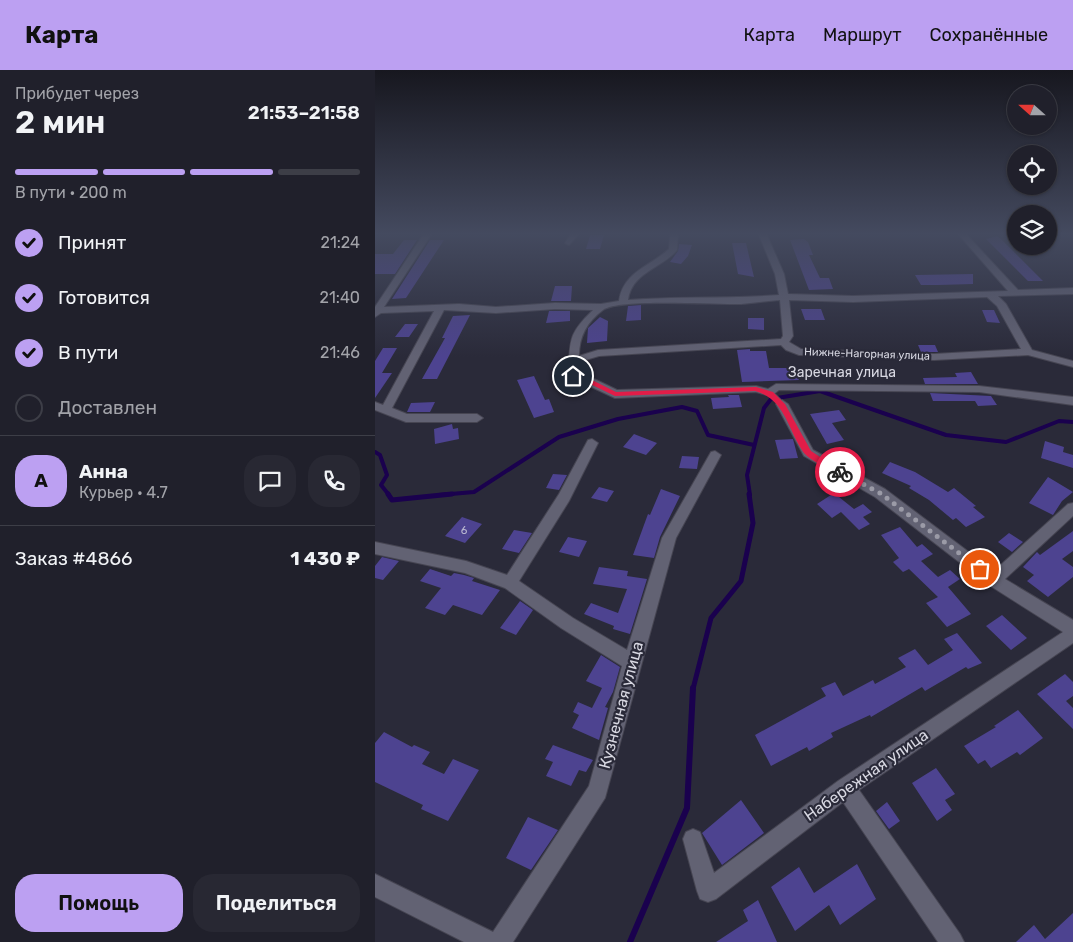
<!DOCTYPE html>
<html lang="ru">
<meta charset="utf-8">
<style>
:root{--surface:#20202b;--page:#282833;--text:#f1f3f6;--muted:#a2a3a9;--line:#3d3e47;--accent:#bca0f2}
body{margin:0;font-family:Rubik,sans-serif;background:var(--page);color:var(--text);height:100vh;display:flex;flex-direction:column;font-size:19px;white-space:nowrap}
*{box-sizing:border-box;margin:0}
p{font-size:16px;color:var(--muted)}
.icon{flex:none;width:28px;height:28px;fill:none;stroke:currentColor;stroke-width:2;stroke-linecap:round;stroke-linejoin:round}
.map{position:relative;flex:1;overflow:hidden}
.sheet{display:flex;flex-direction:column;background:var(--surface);width:375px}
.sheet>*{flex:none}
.needle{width:32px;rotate:291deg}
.buttons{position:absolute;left:632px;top:15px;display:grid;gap:10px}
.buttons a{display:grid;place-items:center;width:50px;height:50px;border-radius:50%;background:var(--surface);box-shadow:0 1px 4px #0004,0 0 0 1px var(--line);font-size:25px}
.pin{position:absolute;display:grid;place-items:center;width:42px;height:42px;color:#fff;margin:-21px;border:2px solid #fff;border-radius:50%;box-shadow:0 1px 5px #0007}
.courier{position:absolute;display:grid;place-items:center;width:50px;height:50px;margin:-25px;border:4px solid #e11d48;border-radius:50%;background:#fff;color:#222;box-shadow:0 1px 6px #0007}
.head em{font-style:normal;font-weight:600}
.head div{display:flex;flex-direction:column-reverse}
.head{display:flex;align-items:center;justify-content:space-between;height:85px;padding:0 15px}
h1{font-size:32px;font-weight:600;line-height:38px}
.bar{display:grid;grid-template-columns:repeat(4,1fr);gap:8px 5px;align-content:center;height:60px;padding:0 15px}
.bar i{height:6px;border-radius:4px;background:var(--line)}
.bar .current{background:var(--accent)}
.bar p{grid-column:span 4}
.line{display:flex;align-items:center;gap:12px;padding:0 15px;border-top:1px solid var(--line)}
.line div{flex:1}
.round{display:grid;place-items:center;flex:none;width:52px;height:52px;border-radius:20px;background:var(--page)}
ol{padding:0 15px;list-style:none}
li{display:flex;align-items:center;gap:15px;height:55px}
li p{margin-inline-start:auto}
li .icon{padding:5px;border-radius:50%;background:var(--accent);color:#111;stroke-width:4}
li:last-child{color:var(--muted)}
li i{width:28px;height:28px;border:2px solid var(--line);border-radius:50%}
.primary-button{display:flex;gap:10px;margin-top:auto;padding:10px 15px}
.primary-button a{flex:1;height:58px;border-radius:20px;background:var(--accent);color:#111;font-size:20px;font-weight:600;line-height:58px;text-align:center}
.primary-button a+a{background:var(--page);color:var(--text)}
header{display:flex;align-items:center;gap:30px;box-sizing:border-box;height:70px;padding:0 25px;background:var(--accent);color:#111}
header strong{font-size:24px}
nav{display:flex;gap:28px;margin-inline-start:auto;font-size:18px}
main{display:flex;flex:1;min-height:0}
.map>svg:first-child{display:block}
</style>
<header>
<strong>Карта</strong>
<nav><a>Карта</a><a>Маршрут</a><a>Сохранённые</a></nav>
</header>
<main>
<section class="sheet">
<div class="head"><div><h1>2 мин</h1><p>Прибудет через</p></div><em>21:53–21:58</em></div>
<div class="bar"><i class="current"></i><i class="current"></i><i class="current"></i><i></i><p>В пути · 200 m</p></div>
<ol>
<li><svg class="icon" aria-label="check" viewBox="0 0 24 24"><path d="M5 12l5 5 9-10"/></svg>Принят<p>21:24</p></li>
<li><svg class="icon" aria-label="check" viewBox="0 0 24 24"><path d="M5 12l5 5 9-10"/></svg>Готовится<p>21:40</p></li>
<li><svg class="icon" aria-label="check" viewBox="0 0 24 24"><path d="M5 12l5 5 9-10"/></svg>В пути<p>21:46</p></li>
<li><i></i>Доставлен</li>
</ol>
<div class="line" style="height:90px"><b class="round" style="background:var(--accent);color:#111">А</b><div><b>Анна</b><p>Курьер · 4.7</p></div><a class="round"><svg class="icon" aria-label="chat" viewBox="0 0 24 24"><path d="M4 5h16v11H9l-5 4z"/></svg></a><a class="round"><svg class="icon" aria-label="phone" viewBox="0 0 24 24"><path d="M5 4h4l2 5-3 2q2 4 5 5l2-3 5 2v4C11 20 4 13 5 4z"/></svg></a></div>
<div class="line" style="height:65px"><div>Заказ #4866</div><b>1 430 ₽</b></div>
<div class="primary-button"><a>Помощь</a><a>Поделиться</a></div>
</section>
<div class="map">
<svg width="698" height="872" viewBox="0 0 698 872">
<rect width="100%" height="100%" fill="#2a2a39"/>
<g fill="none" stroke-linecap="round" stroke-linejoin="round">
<path stroke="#1a014e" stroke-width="4" d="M0 382 5 385 12 405 6 415 14 425
M64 425 99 422 184 367 243 349 307 337 322 341 333 365 379 375
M375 425 372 405 389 338 396 329 445 321 571 365 631 372 684 351 698 352"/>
<path stroke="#1a014e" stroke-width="5" d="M13 424 17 430 77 424
M318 619 336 548 366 511 378 453 374 424"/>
<path stroke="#1a014e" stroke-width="6" d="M255 872 312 738 318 618"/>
</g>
<path fill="#4d4390" d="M215 165H229L225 179H211Z
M622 166 625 168 668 211H653L611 169Z
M429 169 433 172 438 185H434L445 208H454L458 219 434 220 415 170Z
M29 170H42L20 204H0V184H18Z
M55 170H69L31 228 17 229Z
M357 173H371L379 207 363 204Z
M304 174 317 175 313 186 306 194 295 192 303 181Z
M598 204V214L563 215H546L540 205Z
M180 216H197L196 231H176Z
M266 235V250L251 251 253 236Z
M426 239H446L450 250H430Z
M607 240H619L625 253 612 252Z
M174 241H195V251L171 253Z
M95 245 62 309H47L70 268H67L78 246Z
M225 247 233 251 232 271 212 273 213 258Z
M373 248H389V260L373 259Z
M30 254H43L34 267H20Z
M543 275H560L563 282H546Z
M8 278H22L7 303H17L0 328V291Z
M375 279V281H391L394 298H422L424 310 367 312 362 280Z
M596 302 603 314H550L548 308 582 307 580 303Z
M159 306 170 330 174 329 179 342 159 348 142 310Z
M555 323 616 326 622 335 603 336 600 331H558Z
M353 325H364L367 337 338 339 336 328 354 327Z
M60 332 55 342H32L36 333Z
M464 340 471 350 457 353 469 370 452 374 435 344Z
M77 354 78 359 83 358 84 369 60 374 59 359Z
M259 364 282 373 271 385 248 377Z
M418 369 423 388 405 389 400 370Z
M670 371 689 377 688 382 698 385V398L666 388Z
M307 386 324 387 322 399 304 398Z
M515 392 540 402 573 422 579 418 601 436 598 437 610 447 591 457 581 448 578 450 554 430 534 418 536 416 507 403Z
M178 404 192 405 184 420 171 418Z
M673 407 698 422 687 431 678 445 654 433Z
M224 417 239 421 232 432 216 428Z
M286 419 305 426 285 467 279 488 258 485 273 444 275 445Z
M459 423 479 439 488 434 497 442 488 447 495 454 484 460 466 442 457 448 442 434Z
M87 447 107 454 90 473 70 466Z
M525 457 542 477 547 474 558 484 546 491 563 507 575 500 585 509 573 517 596 544 572 557 551 533 563 527 534 499 528 502 518 492 524 488 506 465Z
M139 460 157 463 144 483 127 479Z
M698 461V481L687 489 698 497V507L673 527 652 511 659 505 648 497 662 482 665 485Z
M634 463 648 472 637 482 623 472Z
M193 467 212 471 204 487 184 482Z
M7 487 24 491 8 510 0 508V496Z
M224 497 253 501 252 506 272 509 255 564 238 559 239 556 209 544 216 533 243 543 252 519 218 514Z
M55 499 76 506 79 503 89 505 99 508 97 511 125 520 107 545 78 535 70 545 50 538 66 518 45 511Z
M145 531 158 540 141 565 125 558Z
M627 545 652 568 636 580 611 556Z
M582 563 607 593 593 599 591 597 550 621 547 617 496 647 495 645 456 663 458 667 434 681 432 677 396 696 380 665 451 626 446 618 460 612 468 626 498 610 500 614 531 597 523 588 540 579 553 595 578 580 569 569Z
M226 585 245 597 238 622 230 637 233 638 224 670 197 658 204 645 198 642 203 632 217 638 227 618 211 611Z
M690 604 698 612V626L691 631 698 638V659L662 624Z
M643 640 668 668 645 685 642 682 616 698 610 690 603 694 589 676 621 657 619 656Z
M9 662 37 677 39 675 55 682 47 694 69 704 78 689 104 700 73 751 46 739 48 735 0 712V673Z
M178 675 218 690 211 702 204 700 196 716 171 706 178 692 170 689Z
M561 698 580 724 570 730 577 740 562 751 537 713Z
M366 730 389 763 347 795 327 763Z
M512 732 525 751 514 759 501 741Z
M153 747 183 760 156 800 131 788Z
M482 794 501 829 465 855 454 835 420 861 396 817 424 797 439 823Z
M383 830 402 872H341L373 851 368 840Z
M698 843V872H641L659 855 670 869Z"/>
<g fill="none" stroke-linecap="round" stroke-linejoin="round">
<defs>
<path id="service" d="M396 321 398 322 409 333V335H405L393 323Z"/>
<path id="minor" d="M48 165H56L9 237 84 234 121 237 180 233 226 234 244 231C248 202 274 197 294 179L295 165H303L302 180C286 199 257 202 253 230 304 226 354 229 404 225L400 204 384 165H392L409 204 413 224 478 226 633 221 584 165H592L643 220 698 218V224L623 226 631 234 657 280 698 291V297L653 285 559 290 424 285 411 280 406 275 224 286 204 292V304L215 307 242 320 381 316 393 319 401 314 604 316 698 327V335L604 322 404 320 396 326 381 322 240 328 193 306C196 271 191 266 218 240L180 239 121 243 69 240 17 338 32 344H102L108 348 102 352H31L0 340V332L8 335 59 241 6 243 0 247V237ZM612 227 622 236 646 279 559 284 426 279 414 272 418 266 414 230 478 232ZM405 230 408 266 406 269 223 280 204 286C204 266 212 252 228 240 245 228 341 235 366 234 379 233 392 231 405 230Z
M195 165H203L194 175 190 173Z
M407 330 413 334 438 380 510 419 619 501 693 434 698 433V446L630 509 698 550V573L484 720 585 864 589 872H563L468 732 341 829 333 832 325 829 322 821 308 769 311 762 318 759 325 762 339 803 463 711 688 562 614 515 500 427 429 386 401 334Z
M217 369 223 373 194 431 144 511 198 548 252 580 287 468 336 382 340 381 346 385 301 468 230 728 138 872H89L0 827V804L118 862 214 716 247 596 186 558 130 518 90 503 0 484V472L91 491 132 505 184 424 213 370Z"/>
</defs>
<use href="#service" stroke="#464552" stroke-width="2"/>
<use href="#minor" stroke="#464552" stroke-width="2"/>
<use href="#service" fill="#626273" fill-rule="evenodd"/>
<use href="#minor" fill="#626273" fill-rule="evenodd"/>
</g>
<linearGradient id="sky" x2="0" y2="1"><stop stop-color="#17171f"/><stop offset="0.57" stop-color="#444a5f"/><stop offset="1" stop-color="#444a5f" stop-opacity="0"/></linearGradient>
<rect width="698" height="287" fill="url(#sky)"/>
<path fill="#e11d48" d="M198 304 213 308 241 322 381 317 398 322 410 334 436 381 468 402 462 403C452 398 436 391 429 383 412 359 411 330 380 321L240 326 209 311 196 307Z"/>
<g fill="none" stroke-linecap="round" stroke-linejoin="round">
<path stroke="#9b9ba7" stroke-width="5" stroke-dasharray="0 9" d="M465 402 505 423 605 499"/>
</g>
<g text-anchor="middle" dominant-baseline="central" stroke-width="4.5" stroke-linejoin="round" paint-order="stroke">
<g font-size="11" fill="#d8d8e2" stroke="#2a2a39">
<text transform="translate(492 284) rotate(2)">Нижне-Нагорная улица</text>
</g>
<g font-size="11" fill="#b5b3ce">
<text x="89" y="460">6</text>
</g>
<g font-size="14" fill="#d8d8e2" stroke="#2a2a39">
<text x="467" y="302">Заречная улица</text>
</g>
<g font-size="16" fill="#d8d8e2" stroke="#2a2a39">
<text transform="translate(246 635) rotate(-75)">Кузнечная улица</text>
<text transform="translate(491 705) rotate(-35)">Набережная улица</text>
</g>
</g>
</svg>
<div class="buttons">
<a><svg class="needle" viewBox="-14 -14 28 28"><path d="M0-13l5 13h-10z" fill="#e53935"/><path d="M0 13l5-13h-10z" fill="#a2a3a9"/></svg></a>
<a><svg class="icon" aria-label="locate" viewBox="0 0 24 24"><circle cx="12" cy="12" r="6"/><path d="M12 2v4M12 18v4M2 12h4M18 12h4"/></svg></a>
<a><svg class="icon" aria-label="layers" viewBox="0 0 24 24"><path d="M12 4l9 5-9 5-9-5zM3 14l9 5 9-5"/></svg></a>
</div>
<div class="pin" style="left:605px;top:499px;background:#ea580c"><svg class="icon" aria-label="bag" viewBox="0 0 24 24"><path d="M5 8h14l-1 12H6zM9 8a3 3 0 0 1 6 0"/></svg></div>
<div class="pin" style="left:198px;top:306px;background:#1f2937"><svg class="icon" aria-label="home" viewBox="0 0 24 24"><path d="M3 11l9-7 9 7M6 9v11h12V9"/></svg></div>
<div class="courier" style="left:465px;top:402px"><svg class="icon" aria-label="bike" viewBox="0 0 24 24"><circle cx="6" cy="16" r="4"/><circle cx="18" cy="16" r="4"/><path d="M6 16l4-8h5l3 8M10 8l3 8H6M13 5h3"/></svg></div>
</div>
</main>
